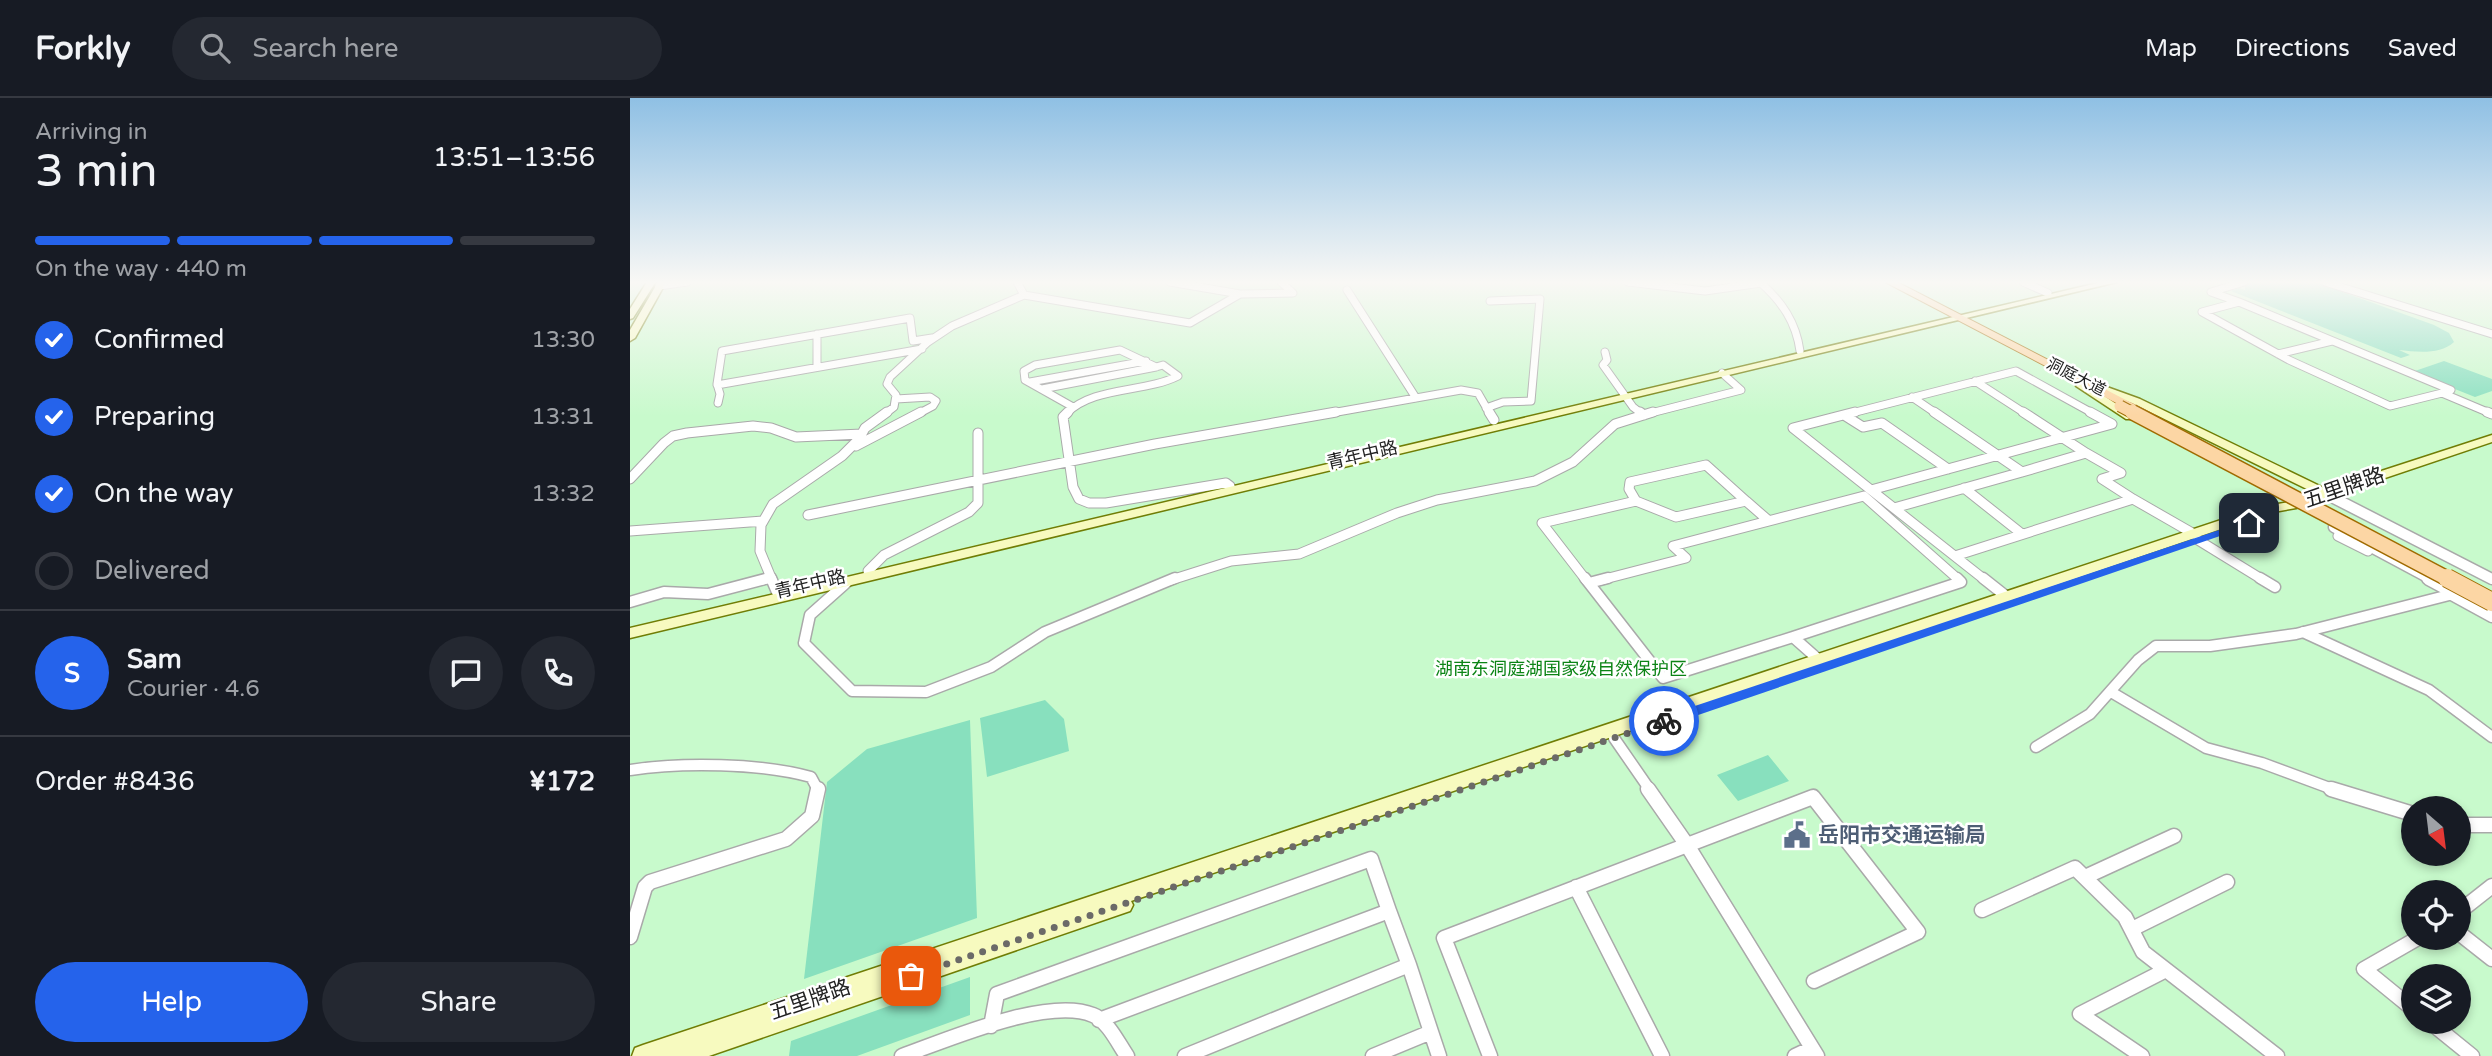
<!DOCTYPE html>
<meta charset="utf-8">
<style>
:root{--surface:#171b24;--page:#242831;--text:#f1f3f6;--muted:#9ea1a6;--line:#363941;--accent:#2563eb}
body{margin:0;font-family:"Varela Round","Noto Sans SC",sans-serif;background:var(--page);color:var(--text);height:100vh;display:flex;flex-direction:column;font-size:26px;white-space:nowrap}
*{box-sizing:border-box;margin:0}
p{font-size:23px;color:var(--muted)}
.icon{flex:none;width:38px;height:38px;fill:none;stroke:currentColor;stroke-width:2;stroke-linecap:round;stroke-linejoin:round}
.map{position:relative;flex:1;overflow:hidden}
.panel{display:flex;flex-direction:column;background:var(--surface);width:630px}
.panel>*{flex:none}
.needle{width:46px;rotate:152deg}
.buttons{position:absolute;left:1771px;top:698px;display:grid;gap:14px}
.buttons a{display:grid;place-items:center;width:70px;height:70px;border-radius:50%;background:var(--surface);box-shadow:0 4px 10px #0003;font-size:35px}
.pin{position:absolute;display:grid;place-items:center;width:60px;height:60px;color:#fff;margin:-30px;border-radius:14px;box-shadow:0 4px 10px #0006}
.courier{position:absolute;display:grid;place-items:center;width:70px;height:70px;margin:-35px;border:5px solid #2563eb;border-radius:50%;background:#fff;color:#222;box-shadow:0 2px 9px #0007}
.head em{font-style:normal;font-weight:600}
.head div{display:flex;flex-direction:column-reverse}
.head{display:flex;align-items:center;justify-content:space-between;height:119px;padding:0 35px}
h1{font-size:46px;font-weight:600;line-height:52px}
.bar{display:grid;grid-template-columns:repeat(4,1fr);gap:10px 7px;align-content:center;height:84px;padding:0 35px}
.bar i{height:9px;border-radius:5px;background:var(--line)}
.bar .selected{background:var(--accent)}
.bar p{grid-column:span 4}
.line{display:flex;align-items:center;gap:18px;padding:0 35px;border-top:2px solid var(--line)}
.line div{flex:1}
.round{display:grid;place-items:center;flex:none;width:74px;height:74px;border-radius:37px;background:var(--page)}
ol{padding:0 35px;list-style:none}
li{display:flex;align-items:center;gap:21px;height:77px}
li p{margin-inline-start:auto}
li .icon{padding:7px;border-radius:50%;background:var(--accent);color:#fff;stroke-width:4}
li:last-child{color:var(--muted)}
li i{width:38px;height:38px;border:4px solid var(--line);border-radius:50%}
.button{display:flex;gap:14px;margin-top:auto;padding:14px 35px}
.button a{flex:1;height:80px;border-radius:42px;background:var(--accent);color:#fff;font-size:28px;font-weight:600;line-height:80px;text-align:center}
.button a+a{background:var(--page);color:var(--text)}
header{display:flex;align-items:center;gap:42px;box-sizing:border-box;height:98px;padding:0 35px;background:var(--surface);border-bottom:2px solid var(--line)}
header strong{font-size:33px}
nav{display:flex;gap:38px;margin-inline-start:auto;font-size:24px}
.search{width:490px;height:63px;background:var(--page);display:flex;align-items:center;gap:18px;box-sizing:border-box;padding:0 24px;border-radius:38px;color:var(--muted);font-size:26px}
main{display:flex;flex:1;min-height:0}
.map>svg:first-child{display:block}
</style>
<header>
<strong>Forkly</strong>
<div class="search"><svg class="icon" aria-label="search" viewBox="0 0 24 24"><circle cx="10" cy="10" r="6"/><path d="M15 15l6 6"/></svg>Search here</div>
<nav><a>Map</a><a>Directions</a><a>Saved</a></nav>
</header>
<main>
<section class="panel">
<div class="head"><div><h1>3 min</h1><p>Arriving in</p></div><em>13:51–13:56</em></div>
<div class="bar"><i class="selected"></i><i class="selected"></i><i class="selected"></i><i></i><p>On the way · 440 m</p></div>
<ol>
<li><svg class="icon" aria-label="check" viewBox="0 0 24 24"><path d="M5 12l5 5 9-10"/></svg>Confirmed<p>13:30</p></li>
<li><svg class="icon" aria-label="check" viewBox="0 0 24 24"><path d="M5 12l5 5 9-10"/></svg>Preparing<p>13:31</p></li>
<li><svg class="icon" aria-label="check" viewBox="0 0 24 24"><path d="M5 12l5 5 9-10"/></svg>On the way<p>13:32</p></li>
<li><i></i>Delivered</li>
</ol>
<div class="line" style="height:126px"><b class="round" style="background:var(--accent);color:#fff">S</b><div><b>Sam</b><p>Courier · 4.6</p></div><a class="round"><svg class="icon" aria-label="chat" viewBox="0 0 24 24"><path d="M4 5h16v11H9l-5 4z"/></svg></a><a class="round"><svg class="icon" aria-label="phone" viewBox="0 0 24 24"><path d="M5 4h4l2 5-3 2q2 4 5 5l2-3 5 2v4C11 20 4 13 5 4z"/></svg></a></div>
<div class="line" style="height:91px"><div>Order #8436</div><b>¥172</b></div>
<div class="button"><a>Help</a><a>Share</a></div>
</section>
<div class="map">
<svg width="1862" height="958" viewBox="0 0 1862 958">
<rect width="100%" height="100%" fill="#f2efe9"/>
<path fill="#c8facc" fill-rule="evenodd" d="M0 184H1862V958H0ZM1783 710H1829V756H1783ZM1783 794H1829V840H1783ZM1783 878H1829V924H1783Z"/>
<path fill="#88e0be" d="M1621 184H1685L1804 227 1819 235 1824 244C1810 257 1787 254 1769 252L1780 257 1771 260 1601 193 1609 190 1615 192V187Z
M1814 263 1862 281V293L1845 299 1782 274Z
M415 602 434 621 439 653 357 679 350 620Z
M340 622 347 820 174 881 197 684 237 651Z
M1138 657 1159 683 1108 703 1087 677Z
M340 879V917L227 958H159L161 943Z"/>
<g fill="none" stroke-linecap="round" stroke-linejoin="round">
<defs>
<path id="minor-far3" d="M387 184 394 197
M998 184 1075 193 1131 185C1152 204 1166 224 1170 253
M1393 184 1418 195
M1614 184 1581 194 1609 204 1572 214 1659 262 1760 308 1812 295 1862 316
M1695 184 1862 236
M29 188 57 184
M717 192 786 300
M610 196 663 195 651 184
M1609 204 1821 292
M187 236V269
M975 254 977 262 973 267 1003 309 1012 316
M1648 256 1702 243
M1345 283 1396 316
M400 284 516 263
M87 287 292 251
M412 291 526 269
M1282 299 1307 316
M266 301 300 299 306 303 303 308 288 316
M88 305 90 296 87 286 92 253 280 220 283 243 302 240
M856 310 873 304 901 303 910 201 860 203
M255 316 264 309 266 297 257 286 260 279 298 244 322 228 394 197 560 225 610 196 540 184
M436 316C463 288 514 295 548 278L533 267 526 269 490 252 405 267 394 273 395 282 443 309
M696 316 831 292 848 295 860 316
M1017 316 1111 292 1092 275
M1218 316 1386 273 1464 316"/>
<path id="minor-far2" d="M438 314 433 319 443 389 449 401 459 405H476L596 385 600 388
M859 314 864 322
M1010 314 1014 317
M1225 314 1163 330 1241 392
M1304 314 1392 374 1456 355 1393 314
M1857 314 1862 316
M1214 317 1233 329 1252 325 1318 371
M226 348 291 314
M1456 355 1491 375 1472 381 1503 401
M0 381 34 345 43 338 57 335 123 328 141 330 166 339 232 336
M1334 390 1392 436
M1241 392 1355 482
M1241 392 1482 326 1460 314
M1006 403 1046 419 1116 403 1139 423
M1264 410 1392 374
M178 417 525 346 706 314
M0 433 133 423
M1708 438 1738 453
M1568 442 1633 482
M1325 458 1503 401 1564 436
M238 473 254 457 339 414 348 405V335
M133 482 140 480
M142 482 130 453 131 427 143 406 212 358 229 341 235 330 257 314
M541 482 601 463 669 456 767 415 807 402 905 383 943 364 985 326 1023 314
M956 482 912 425 1006 403 999 391 1000 384 1076 367 1116 403
M971 482 1056 460 1043 448 1234 398 1329 482"/>
<path id="minor-far1" d="M141 480 147 494
M955 480 1033 580 1163 539 1189 562
M1353 480 1377 499
M1630 480 1645 489
M216 485 180 517 174 545 222 593 296 594 361 569 415 534 545 480
M959 485 978 480
M1820 496 1862 519
M0 504 34 494 78 496 139 480
M1673 534 1799 592 1862 639
M1163 539 1331 484 1327 480
M1481 594 1576 650 1632 665 1705 692
M984 640 1020 692
M1406 649 1460 616 1508 562 1526 548H1580L1666 536 1827 495
M0 672C52 664 130 665 181 679L188 692"/>
<path id="minor" d="M1018 691 1057 747 1187 958
M1701 691 1783 716
M1829 727H1862
M1455 779 1544 738
M946 789 1032 958
M1352 812 1445 770 1495 819 1513 854 1647 958
M1829 814 1862 788
M1502 831 1597 784
M1829 835 1862 861
M0 839 15 789 20 784 156 741 182 718 188 691
M1783 911 1734 871 1788 840
M469 922 759 813 779 867
M1800 924 1842 958
M361 928 367 896 741 761 759 813
M272 958C317 942 418 898 463 917 478 923 488 945 497 958
M555 958 779 867 801 934
M743 958 801 934 809 958
M860 958 814 840 1183 699 1288 834 1184 883
M1165 958 1182 950
M1512 958 1450 916 1536 872"/>
<path id="tertiary-far1" d="M1696 396 1862 481
M1704 429 1803 482"/>
<path id="tertiary" d="M1799 480 1827 495"/>
<path id="secondary" d="M17 184 25 185 3 220 0 221V211Z
M28 184H36L5 240 0 243V232Z
M1472 184H1487L0 540V530Z
M1463 284 1510 301 1696 391 1862 337V344L1666 410 1638 415 501 803 503 807 500 813 79 958H2L5 950 13 947 1630 409 1659 404 1685 395 1502 305 1462 290 1506 319 1504 321H1496L1446 288 1451 285 1458 288 1459 285Z"/>
<path id="primary" d="M1255 184H1267L1525 317 1519 321 1515 320Z"/>
</defs>
<use href="#minor-far3" stroke="#a9a9a9" stroke-width="9"/>
<use href="#minor-far2" stroke="#a9a9a9" stroke-width="11"/>
<use href="#minor-far1" stroke="#a9a9a9" stroke-width="13"/>
<use href="#minor" stroke="#a9a9a9" stroke-width="17"/>
<use href="#tertiary-far1" stroke="#a9a9a9" stroke-width="13"/>
<use href="#tertiary" stroke="#a9a9a9" stroke-width="17"/>
<use href="#secondary" stroke="#707d05" stroke-width="3"/>
<use href="#primary" stroke="#a06b00" stroke-width="2"/>
<use href="#minor-far3" stroke="#fff" stroke-width="7"/>
<use href="#minor-far2" stroke="#fff" stroke-width="9"/>
<use href="#minor-far1" stroke="#fff" stroke-width="10"/>
<use href="#minor" stroke="#fff" stroke-width="14"/>
<use href="#tertiary-far1" stroke="#fff" stroke-width="10"/>
<use href="#tertiary" stroke="#fff" stroke-width="14"/>
<use href="#secondary" fill="#f7fabf" fill-rule="evenodd"/>
<use href="#primary" fill="#fcd6a4" fill-rule="evenodd"/>
<defs>
<path id="primary-bridge-far2" d="M1490 308 1505 316"/>
<path id="primary-bridge-far1" d="M1502 314 1820 482"/>
<path id="primary-bridge" d="M1817 480 1862 504"/>
</defs>
<use href="#primary-bridge-far2" stroke="#a06b00" stroke-width="13" stroke-linecap="butt"/>
<use href="#primary-bridge-far1" stroke="#a06b00" stroke-width="17" stroke-linecap="butt"/>
<use href="#primary-bridge" stroke="#a06b00" stroke-width="20" stroke-linecap="butt"/>
<use href="#primary-bridge-far2" stroke="#fcd6a4" stroke-width="11"/>
<use href="#primary-bridge-far1" stroke="#fcd6a4" stroke-width="14"/>
<use href="#primary-bridge" stroke="#fcd6a4" stroke-width="18"/>
</g>
<linearGradient id="sky" x2="0" y2="1"><stop stop-color="#8fc0e4"/><stop offset="0.58" stop-color="#f9f8f5"/><stop offset="1" stop-color="#f9f8f5" stop-opacity="0"/></linearGradient>
<rect width="1862" height="318" fill="url(#sky)"/>
<path fill="#2563eb" d="M1619 422 1622 423V427L1039 627H1029L1027 623 1029 620Z"/>
<g fill="none" stroke-linecap="round" stroke-linejoin="round">
<path stroke="#6b6a68" stroke-width="7" stroke-dasharray="0 12.6" d="M281 878 1034 623"/>
</g>
<defs>
<symbol id="civic-bare" viewBox="-9 -9 18 18"><path d="M-.6-6.5H3V-4.5H.6V-3L4-1V1h2V6H-6V1h2V-1L-.6-3ZM-1.2 2.5V6h2.4V2.5Z" fill="#5c6f8a" stroke="#fff" stroke-width="2.5" paint-order="stroke"/></symbol>
</defs>
<g fill-rule="evenodd">
<use href="#civic-bare" x="1148" y="718" width="38" height="38"/>
</g>
<g text-anchor="middle" dominant-baseline="central" stroke-width="5" stroke-linejoin="round" paint-order="stroke">
<g font-size="16" fill="#222" stroke="#fff">
<text transform="translate(1446 279) rotate(27)">洞庭大道</text>
</g>
<g font-size="18" fill="#222" stroke="#fff">
<text transform="translate(732 357) rotate(-13)">青年中路</text>
<text transform="translate(180 486) rotate(-13)">青年中路</text>
</g>
<g font-size="18" fill="#0c8416" stroke="#fff">
<text x="931" y="571">湖南东洞庭湖国家级自然保护区</text>
</g>
<g font-size="21" fill="#222" stroke="#fff">
<text transform="translate(1714 390) rotate(-19)">五里牌路</text>
<text transform="translate(180 902) rotate(-19)">五里牌路</text>
</g>
<g font-size="21" font-weight="bold" fill="#4e5e75" stroke="#fff" text-anchor="start">
<text x="1188" y="737">岳阳市交通运输局</text>
</g>
</g>
</svg>
<div class="buttons">
<a><svg class="needle" viewBox="-14 -14 28 28"><path d="M0-13l5 13h-10z" fill="#e53935"/><path d="M0 13l5-13h-10z" fill="#9ea1a6"/></svg></a>
<a><svg class="icon" aria-label="locate" viewBox="0 0 24 24"><circle cx="12" cy="12" r="6"/><path d="M12 2v4M12 18v4M2 12h4M18 12h4"/></svg></a>
<a><svg class="icon" aria-label="layers" viewBox="0 0 24 24"><path d="M12 4l9 5-9 5-9-5zM3 14l9 5 9-5"/></svg></a>
</div>
<div class="pin" style="left:281px;top:878px;background:#ea580c"><svg class="icon" aria-label="bag" viewBox="0 0 24 24"><path d="M5 8h14l-1 12H6zM9 8a3 3 0 0 1 6 0"/></svg></div>
<div class="pin" style="left:1619px;top:425px;background:#1f2937"><svg class="icon" aria-label="home" viewBox="0 0 24 24"><path d="M3 11l9-7 9 7M6 9v11h12V9"/></svg></div>
<div class="courier" style="left:1034px;top:623px"><svg class="icon" aria-label="bike" viewBox="0 0 24 24"><circle cx="6" cy="16" r="4"/><circle cx="18" cy="16" r="4"/><path d="M6 16l4-8h5l3 8M10 8l3 8H6M13 5h3"/></svg></div>
</div>
</main>
